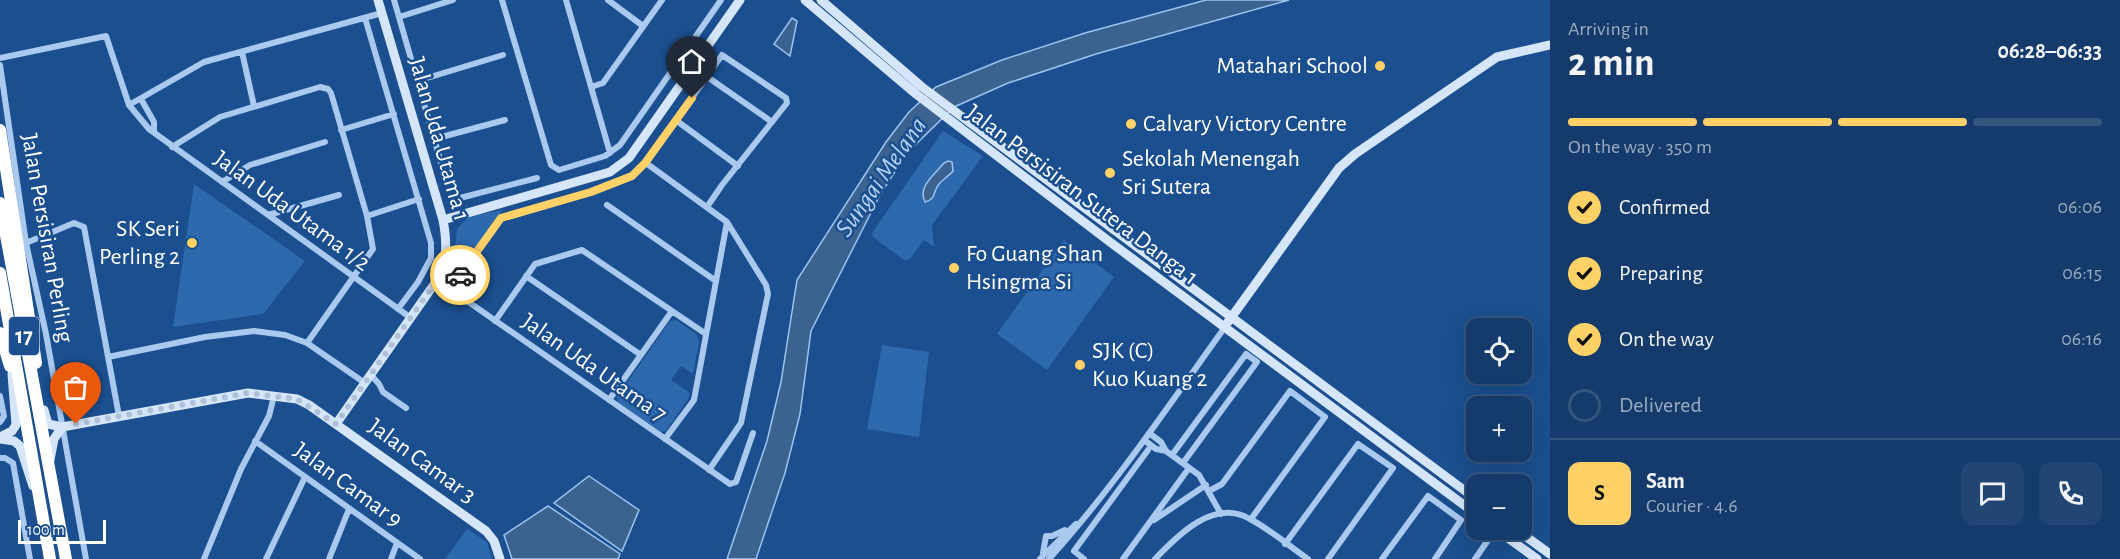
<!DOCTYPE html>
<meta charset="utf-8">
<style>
:root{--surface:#143b6b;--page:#214673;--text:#f1f3f6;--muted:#9dadc1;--line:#33557e;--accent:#ffd166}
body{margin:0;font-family:"Alegreya Sans",sans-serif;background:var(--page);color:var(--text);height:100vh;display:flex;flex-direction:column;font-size:22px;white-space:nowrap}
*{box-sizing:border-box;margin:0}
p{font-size:20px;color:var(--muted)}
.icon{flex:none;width:33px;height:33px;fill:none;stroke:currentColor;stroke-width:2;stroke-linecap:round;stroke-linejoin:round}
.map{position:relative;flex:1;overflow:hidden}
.side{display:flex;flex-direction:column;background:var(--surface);width:570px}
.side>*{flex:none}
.tools{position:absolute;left:1466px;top:318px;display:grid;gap:12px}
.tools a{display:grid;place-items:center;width:66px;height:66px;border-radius:12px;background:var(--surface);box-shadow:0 6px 24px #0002,0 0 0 2px var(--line);font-size:30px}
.scale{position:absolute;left:18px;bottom:15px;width:88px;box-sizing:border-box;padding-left:6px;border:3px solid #fff;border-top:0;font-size:16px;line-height:21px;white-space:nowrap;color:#fff;-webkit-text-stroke:4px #1b4f8f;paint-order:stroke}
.pin{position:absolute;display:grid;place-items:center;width:51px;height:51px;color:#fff;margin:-62px -26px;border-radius:50% 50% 50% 0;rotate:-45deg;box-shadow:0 0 6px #0007}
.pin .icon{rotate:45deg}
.courier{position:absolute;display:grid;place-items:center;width:60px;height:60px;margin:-30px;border:4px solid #ffd166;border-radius:50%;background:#fff;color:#222;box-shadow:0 2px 8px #0007}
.headline em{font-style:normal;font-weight:700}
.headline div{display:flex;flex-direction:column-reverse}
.headline{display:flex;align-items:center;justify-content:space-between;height:102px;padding:0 18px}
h1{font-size:39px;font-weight:700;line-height:45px}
.bar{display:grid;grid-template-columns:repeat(4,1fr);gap:9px 6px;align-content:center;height:72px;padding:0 18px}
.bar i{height:8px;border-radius:4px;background:var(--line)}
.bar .on{background:var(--accent)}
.bar p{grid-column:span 4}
.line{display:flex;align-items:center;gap:15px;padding:0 18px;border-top:2px solid var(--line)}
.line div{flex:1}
.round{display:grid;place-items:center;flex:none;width:63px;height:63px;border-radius:12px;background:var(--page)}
ol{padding:0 18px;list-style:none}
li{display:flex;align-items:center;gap:18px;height:66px}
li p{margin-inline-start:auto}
li .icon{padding:6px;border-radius:50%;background:var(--accent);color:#111;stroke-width:4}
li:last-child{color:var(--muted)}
li i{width:33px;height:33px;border:3px solid var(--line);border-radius:50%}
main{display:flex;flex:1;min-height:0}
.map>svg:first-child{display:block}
</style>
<main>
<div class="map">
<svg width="1550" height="559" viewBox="0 0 1550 559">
<rect width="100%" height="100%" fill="#1b4f8f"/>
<path fill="#2e69ad" d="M943 131 983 156 932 225 934 247 924 240 909 260H904L873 237 872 233Z
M194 184 305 261 263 314 173 327Z
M503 210 452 279 457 229 469 216Z
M1064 240 1114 277 1047 370 997 334Z
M676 320 696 334 699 341 693 374 681 366 671 380 690 393 688 399 666 431 661 432 618 402 617 397 670 321Z
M882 345 929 352 919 437 867 429Z
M467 529 487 542 492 559H445Z"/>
<path fill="#3c6290" stroke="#9cc4f0" stroke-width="1.5" d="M1206 0H1289L1096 54 1008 83 954 107 907 153 880 195 811 331 800 414 785 473 756 559H727L767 441 781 382 797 280 886 142 909 112 936 87 1002 60 1085 33Z
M792 18 797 21 790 56 774 44Z
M948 161 952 162 953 171C949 176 943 179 939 184 933 191 936 200 925 202 917 187 935 174 944 163Z
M589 476 639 510 622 551 554 503Z
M548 506 620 554 618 559H512L504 535Z"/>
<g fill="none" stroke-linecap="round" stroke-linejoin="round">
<path stroke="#a9c9ee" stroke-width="6" d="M394 0 451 197 456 199 537 178
M502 0 551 165 559 170 605 156 620 145 721 0
M566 0 610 153
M608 0 643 26
M399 17 453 0
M365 18 431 243V258L418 282 398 309
M242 52 254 106
M0 58 106 36 129 105 149 129 411 318
M0 65 26 243 46 334 86 559
M706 76 772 122
M417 81 503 55
M591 87 603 83 662 0
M141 99 154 122V131
M129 105 204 62 382 13
M677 121 738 166
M341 130 394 114
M434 139 505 120
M172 147 220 117 320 87 328 89 331 93 367 216 373 249 307 343
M646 163 727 222 766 285 768 294 741 423 709 470
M222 182 250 165 325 142
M607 205 716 281
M268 215 339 195
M367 216 419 199
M26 243 74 223 84 227 119 416
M526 276 641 355
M437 280 730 484 736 482 753 433
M450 289 501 218 591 192 631 176 646 163 661 142 722 55 786 98 787 103 722 185 707 207
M495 321 535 264 582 250 706 334
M108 357 205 337 254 331 285 335 307 343 365 383
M371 375 379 384 383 392 406 408
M0 396 4 416 0 422
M609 400 672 311
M1149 433 1161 442 1166 451
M665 439 694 400 727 222
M1144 440 1156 449 1166 451 1199 475 1221 514
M255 441 420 559
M1172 455 1246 354 1257 362 1183 463
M0 458H5L13 463 30 559
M1209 491 1222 484 1290 391 1325 417 1251 519
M1154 520 1206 485
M1285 544 1358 444 1393 468 1328 559
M1043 553 1046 536H1052L1065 530
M204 559 241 469 269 416 274 396
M266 559 305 477
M329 559 349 509
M391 559 397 543
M1040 559 1076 524
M1049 559C1114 487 1169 405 1225 327
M1084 559 1074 551 1148 450
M1123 559 1189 468
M1155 559C1178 535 1214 498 1250 519 1271 530 1289 546 1308 559
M1382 559 1428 496 1461 520 1435 559
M1475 559 1495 530"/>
<path stroke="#d6e6fa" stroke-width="9" d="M805 0 916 94 1110 242 1476 514
M821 0 922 87 1476 499
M443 220 610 172 629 158 740 0
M1228 322 1339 168 1355 154 1497 57 1550 45
M44 410 48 424 62 427 248 393 297 399 309 405 486 531 494 541 500 559
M336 424 440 276C447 257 447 241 443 220L378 0
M0 437 12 431 16 425 12 374
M0 439 14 441 20 446 33 486
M50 460 54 439 62 427
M1497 530 1537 559
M1517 530 1550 554"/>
<path stroke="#fff" stroke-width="12" d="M0 130 36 363
M0 203 66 559
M0 273 50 559
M0 333 10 366"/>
</g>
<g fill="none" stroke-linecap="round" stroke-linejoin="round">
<path stroke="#afc1d8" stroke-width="6" stroke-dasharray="0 10.8" d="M76 424 248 393 297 399 336 424 437 280 450 289 460 275"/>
<path stroke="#ffd166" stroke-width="8" d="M460 275 501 218 591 192 632 176 645 163 692 98"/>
</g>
<g fill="#ffd166" stroke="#1b4f8f" stroke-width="2">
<circle cx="1380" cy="66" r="6"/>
<circle cx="1131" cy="124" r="6"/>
<circle cx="1110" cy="173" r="6"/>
<circle cx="192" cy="243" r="6"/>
<circle cx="954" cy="268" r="6"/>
<circle cx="1080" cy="365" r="6"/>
</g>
<g text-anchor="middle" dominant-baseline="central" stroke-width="5" stroke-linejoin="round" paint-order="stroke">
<rect fill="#1b4f8f" stroke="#bbcadd" stroke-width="1.5" x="9" y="317" width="30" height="38" rx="4.5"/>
<g font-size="22" font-weight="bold" fill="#fff">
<text x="24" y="336">17</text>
</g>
<g font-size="24" fill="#fff" stroke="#1b4f8f" text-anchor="start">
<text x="1368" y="66" text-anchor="end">Matahari School</text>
<text x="1143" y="124">Calvary Victory Centre</text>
<text x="1122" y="159">Sekolah Menengah<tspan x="1122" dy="28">Sri Sutera</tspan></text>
<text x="180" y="229" text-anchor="end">SK Seri<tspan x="180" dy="28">Perling 2</tspan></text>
<text x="966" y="254">Fo Guang Shan<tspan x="966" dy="28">Hsingma Si</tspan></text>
<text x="1092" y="351">SJK (C)<tspan x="1092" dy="28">Kuo Kuang 2</tspan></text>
</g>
<g font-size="24" fill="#fff" stroke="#1b4f8f">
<text transform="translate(439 139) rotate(74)">Jalan Uda Utama 1</text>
<text transform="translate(1082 195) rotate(37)">Jalan Persisiran Sutera Danga 1</text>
<text transform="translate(292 211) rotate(36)">Jalan Uda Utama 1/2</text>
<text transform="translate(47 238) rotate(80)">Jalan Persisiran Perling</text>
<text transform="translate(594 368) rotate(35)">Jalan Uda Utama 7</text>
<text transform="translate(422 461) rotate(36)">Jalan Camar 3</text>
<text transform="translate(348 485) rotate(36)">Jalan Camar 9</text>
</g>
<g font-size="26" font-style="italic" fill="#b5d3f5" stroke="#1b4f8f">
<text transform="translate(881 177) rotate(-55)">Sungai Melana</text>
</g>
</g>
</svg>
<div class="tools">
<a><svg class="icon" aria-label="locate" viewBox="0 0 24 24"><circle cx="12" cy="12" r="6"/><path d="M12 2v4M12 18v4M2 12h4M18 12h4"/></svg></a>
<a>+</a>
<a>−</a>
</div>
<div class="scale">100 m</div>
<div class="pin" style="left:76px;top:424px;background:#ea580c"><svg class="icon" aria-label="bag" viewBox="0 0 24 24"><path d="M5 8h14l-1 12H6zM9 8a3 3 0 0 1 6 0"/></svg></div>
<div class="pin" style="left:692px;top:98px;background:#1f2937"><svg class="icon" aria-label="home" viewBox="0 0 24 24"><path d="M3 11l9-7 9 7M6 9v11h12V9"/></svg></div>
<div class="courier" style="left:460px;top:275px"><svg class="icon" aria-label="car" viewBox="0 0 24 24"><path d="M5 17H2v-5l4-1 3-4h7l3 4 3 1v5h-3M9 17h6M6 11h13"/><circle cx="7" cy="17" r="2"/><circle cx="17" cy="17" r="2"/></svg></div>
</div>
<section class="side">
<div class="headline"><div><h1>2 min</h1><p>Arriving in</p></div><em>06:28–06:33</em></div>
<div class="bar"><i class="on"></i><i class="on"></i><i class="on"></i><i></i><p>On the way · 350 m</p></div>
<ol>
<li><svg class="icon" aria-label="check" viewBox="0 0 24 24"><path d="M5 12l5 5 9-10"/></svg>Confirmed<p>06:06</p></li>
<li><svg class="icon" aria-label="check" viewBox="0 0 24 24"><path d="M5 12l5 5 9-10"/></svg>Preparing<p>06:15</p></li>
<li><svg class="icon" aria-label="check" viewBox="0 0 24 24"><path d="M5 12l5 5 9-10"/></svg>On the way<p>06:16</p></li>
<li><i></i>Delivered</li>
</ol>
<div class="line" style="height:108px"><b class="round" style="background:var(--accent);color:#111">S</b><div><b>Sam</b><p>Courier · 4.6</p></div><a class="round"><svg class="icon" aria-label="chat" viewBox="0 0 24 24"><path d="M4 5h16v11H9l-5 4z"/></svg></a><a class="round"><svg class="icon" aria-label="phone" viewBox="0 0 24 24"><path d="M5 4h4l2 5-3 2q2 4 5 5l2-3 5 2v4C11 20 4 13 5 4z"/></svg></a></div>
</section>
</main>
